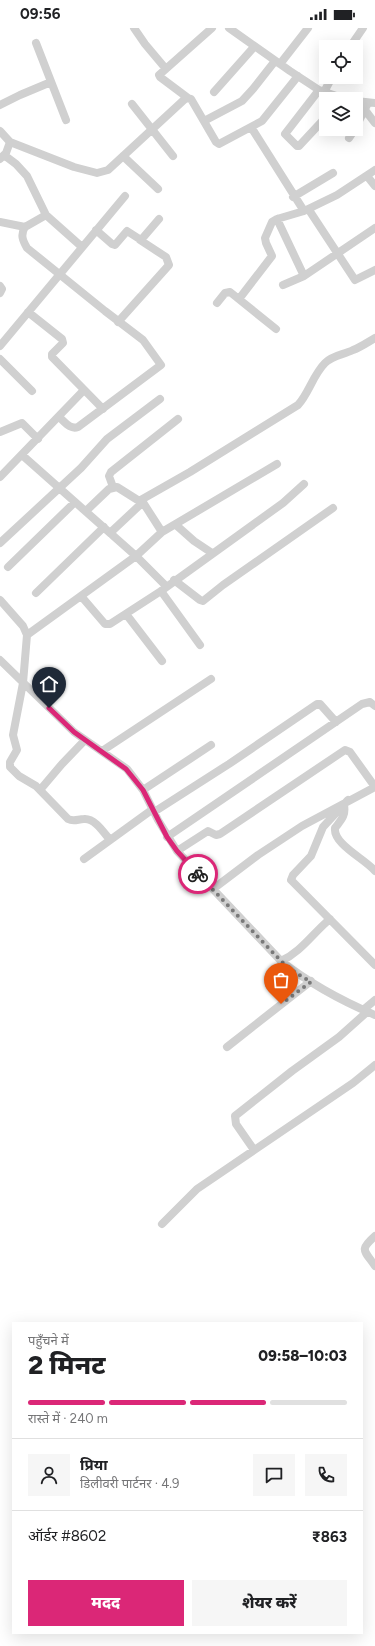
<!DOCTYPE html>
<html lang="hi">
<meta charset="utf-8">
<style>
:root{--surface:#fff;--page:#f6f6f6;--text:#202124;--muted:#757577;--line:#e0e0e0;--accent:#db2777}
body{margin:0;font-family:Figtree,"Noto Sans Devanagari",sans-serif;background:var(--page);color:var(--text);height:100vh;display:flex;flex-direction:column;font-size:15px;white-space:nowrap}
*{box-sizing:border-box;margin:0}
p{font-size:13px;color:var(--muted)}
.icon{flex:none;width:22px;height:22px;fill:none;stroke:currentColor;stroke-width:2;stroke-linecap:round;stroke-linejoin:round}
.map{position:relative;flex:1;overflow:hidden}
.details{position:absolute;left:12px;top:1294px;width:351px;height:312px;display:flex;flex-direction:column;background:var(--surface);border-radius:0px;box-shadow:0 4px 16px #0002}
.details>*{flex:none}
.buttons{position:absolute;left:319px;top:12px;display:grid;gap:8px}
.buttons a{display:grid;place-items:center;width:44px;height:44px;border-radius:0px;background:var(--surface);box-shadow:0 4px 16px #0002;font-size:20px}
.pin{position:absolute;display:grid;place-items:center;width:34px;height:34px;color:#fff;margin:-41px -17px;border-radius:50% 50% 50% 0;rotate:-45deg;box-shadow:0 0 4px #0007}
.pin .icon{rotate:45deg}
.courier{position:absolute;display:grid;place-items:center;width:40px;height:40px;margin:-20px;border:3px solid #db2777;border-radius:50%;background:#fff;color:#222;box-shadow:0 1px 5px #0007}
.summary em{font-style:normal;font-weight:800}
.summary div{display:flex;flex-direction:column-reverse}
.summary{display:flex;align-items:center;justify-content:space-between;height:68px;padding:0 16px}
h1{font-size:26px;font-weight:800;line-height:30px}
.bar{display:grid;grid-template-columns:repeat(4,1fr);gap:6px 4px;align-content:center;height:48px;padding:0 16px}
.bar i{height:5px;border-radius:3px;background:var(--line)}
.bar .active{background:var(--accent)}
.bar p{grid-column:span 4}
.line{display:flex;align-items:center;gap:10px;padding:0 16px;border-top:1px solid var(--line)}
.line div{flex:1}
.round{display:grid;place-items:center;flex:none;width:42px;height:42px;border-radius:0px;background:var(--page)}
.button{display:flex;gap:8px;margin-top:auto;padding:8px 16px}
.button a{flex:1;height:46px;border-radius:0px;background:var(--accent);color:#fff;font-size:16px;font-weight:800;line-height:46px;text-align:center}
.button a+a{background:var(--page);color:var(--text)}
.status{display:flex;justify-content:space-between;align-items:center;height:28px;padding:0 20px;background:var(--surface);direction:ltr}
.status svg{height:11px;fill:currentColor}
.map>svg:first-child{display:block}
</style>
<div class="status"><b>09:56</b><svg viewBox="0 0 49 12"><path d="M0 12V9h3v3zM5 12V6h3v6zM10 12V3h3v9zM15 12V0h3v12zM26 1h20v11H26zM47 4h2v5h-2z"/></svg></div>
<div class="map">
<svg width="375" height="1618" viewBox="0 0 375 1618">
<rect width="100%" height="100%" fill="#fff"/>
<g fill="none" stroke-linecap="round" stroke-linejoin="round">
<path stroke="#d0d0d0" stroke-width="8" d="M134 0 145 16 166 41
M229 0 290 43 319 62 345 71
M36 15 66 92
M350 19 363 0
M280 36 308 0
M319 62 285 106 297 118H299L326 89
M214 64 254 19
M324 64 332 49
M188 70 160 49 159 47 212 0
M356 73 375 75
M132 76 173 128
M0 77 20 67 51 54
M365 82 375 95
M204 93 242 73 253 61 275 33
M251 99 304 183 337 167 375 142
M356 99 368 75
M0 103 10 114 74 139 97 145 108 142 186 70 191 71 216 114 219 116 262 93 298 48
M349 110 355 101
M4 127 16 136 27 148 46 187 82 219
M123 128 158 161
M0 131 6 125 10 114
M367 148 375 158
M293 169 333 145
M309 182 355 252 375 242
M46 187 25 199C20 207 23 213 27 220L105 283 143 312 161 337 78 399C70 402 65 394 59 389
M277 191 304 248
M0 194 25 199
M96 202 112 216 115 217 127 203 141 212 159 191
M283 257 304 248 375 200
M0 258 2 261 0 265
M239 271 272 228 266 215 265 210 272 194 277 191 304 183
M217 275 225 265 230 264 276 301
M28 284 62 311 63 315 52 326V329L103 381
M118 294 169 237 166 229 140 212
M0 318 125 168
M0 331 32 363
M0 404 22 395 38 411
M22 427 136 528 166 558
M0 449 84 362
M113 459 109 448 111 444 178 391
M139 473 190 444 298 377C309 365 313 347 325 335 333 327 343 327 353 322 361 319 368 314 375 310
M86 483 109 461 117 459 144 476 162 504
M176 497 194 513 212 525
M110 505 142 475
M0 515 81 440 107 411 160 371
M8 539 75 474
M174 552 200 572 203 573 223 557 333 480
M161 563 200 617
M36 565 104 499
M81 568 105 596H110L161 563 283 475 304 456
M0 572 23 598 27 607 23 655 13 707 17 722 10 734V739L19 748 36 758 68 791C74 794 78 791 84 791 95 790 104 805 110 812
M126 586 162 633
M27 607 136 528 162 504 277 436
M0 632 74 704 127 741 143 762 158 792 177 823 281 933C309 955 342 973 375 987
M102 723 211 651
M40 762 62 736 85 712
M143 762 211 717
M348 772 323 799 311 828 293 847 291 852 375 937
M344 777C346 788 341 792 335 800 333 816 365 831 375 843
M154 784 229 736 317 676H320L336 694
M167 809 362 676 370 674 375 678
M177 823 208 803 216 807 220 806 345 722 350 724 375 759
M84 831 153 781
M213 861 258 827 302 798 375 759
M281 933C301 924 313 905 330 891
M363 982 375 972
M227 1019 311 953
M254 1122 236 1096 235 1088 292 1043 339 1009 367 984
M162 1196 197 1161 353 1055 375 1037
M375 1208C359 1222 364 1222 375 1238"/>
</g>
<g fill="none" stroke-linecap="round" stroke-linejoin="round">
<path stroke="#7a7a7a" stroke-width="4" stroke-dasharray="0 7.2" d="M198 846 281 933 293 943 311 954 281 976"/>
<path stroke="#db2777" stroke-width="5" d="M49 680 74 704 126 741 143 762 167 809 177 823 198 846"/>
</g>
</svg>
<div class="buttons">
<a><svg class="icon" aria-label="locate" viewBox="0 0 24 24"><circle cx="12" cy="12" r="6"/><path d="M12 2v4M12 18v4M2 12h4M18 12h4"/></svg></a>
<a><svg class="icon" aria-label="layers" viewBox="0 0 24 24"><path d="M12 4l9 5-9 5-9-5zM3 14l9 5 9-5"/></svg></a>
</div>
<div class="pin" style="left:281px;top:976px;background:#ea580c"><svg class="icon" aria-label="bag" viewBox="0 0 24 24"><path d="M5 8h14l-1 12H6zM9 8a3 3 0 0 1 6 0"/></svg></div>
<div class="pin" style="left:49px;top:680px;background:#1f2937"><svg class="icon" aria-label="home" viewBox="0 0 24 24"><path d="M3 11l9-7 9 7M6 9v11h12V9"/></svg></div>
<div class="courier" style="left:198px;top:846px"><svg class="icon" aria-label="bike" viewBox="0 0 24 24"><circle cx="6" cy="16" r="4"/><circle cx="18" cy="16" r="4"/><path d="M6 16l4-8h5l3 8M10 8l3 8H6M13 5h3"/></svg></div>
<section class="details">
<div class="summary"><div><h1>2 मिनट</h1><p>पहुँचने में</p></div><em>09:58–10:03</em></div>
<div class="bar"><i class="active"></i><i class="active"></i><i class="active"></i><i></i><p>रास्ते में · 240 m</p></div>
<div class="line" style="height:72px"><a class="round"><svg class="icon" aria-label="person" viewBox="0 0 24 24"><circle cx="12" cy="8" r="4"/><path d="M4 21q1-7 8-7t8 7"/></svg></a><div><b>प्रिया</b><p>डिलीवरी पार्टनर · 4.9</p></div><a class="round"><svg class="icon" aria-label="chat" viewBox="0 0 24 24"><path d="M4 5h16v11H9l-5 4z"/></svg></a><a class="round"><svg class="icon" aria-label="phone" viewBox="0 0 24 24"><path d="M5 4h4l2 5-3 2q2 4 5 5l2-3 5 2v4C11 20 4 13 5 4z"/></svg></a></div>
<div class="line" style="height:52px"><div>ऑर्डर #8602</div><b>₹863</b></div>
<div class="button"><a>मदद</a><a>शेयर करें</a></div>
</section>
</div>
